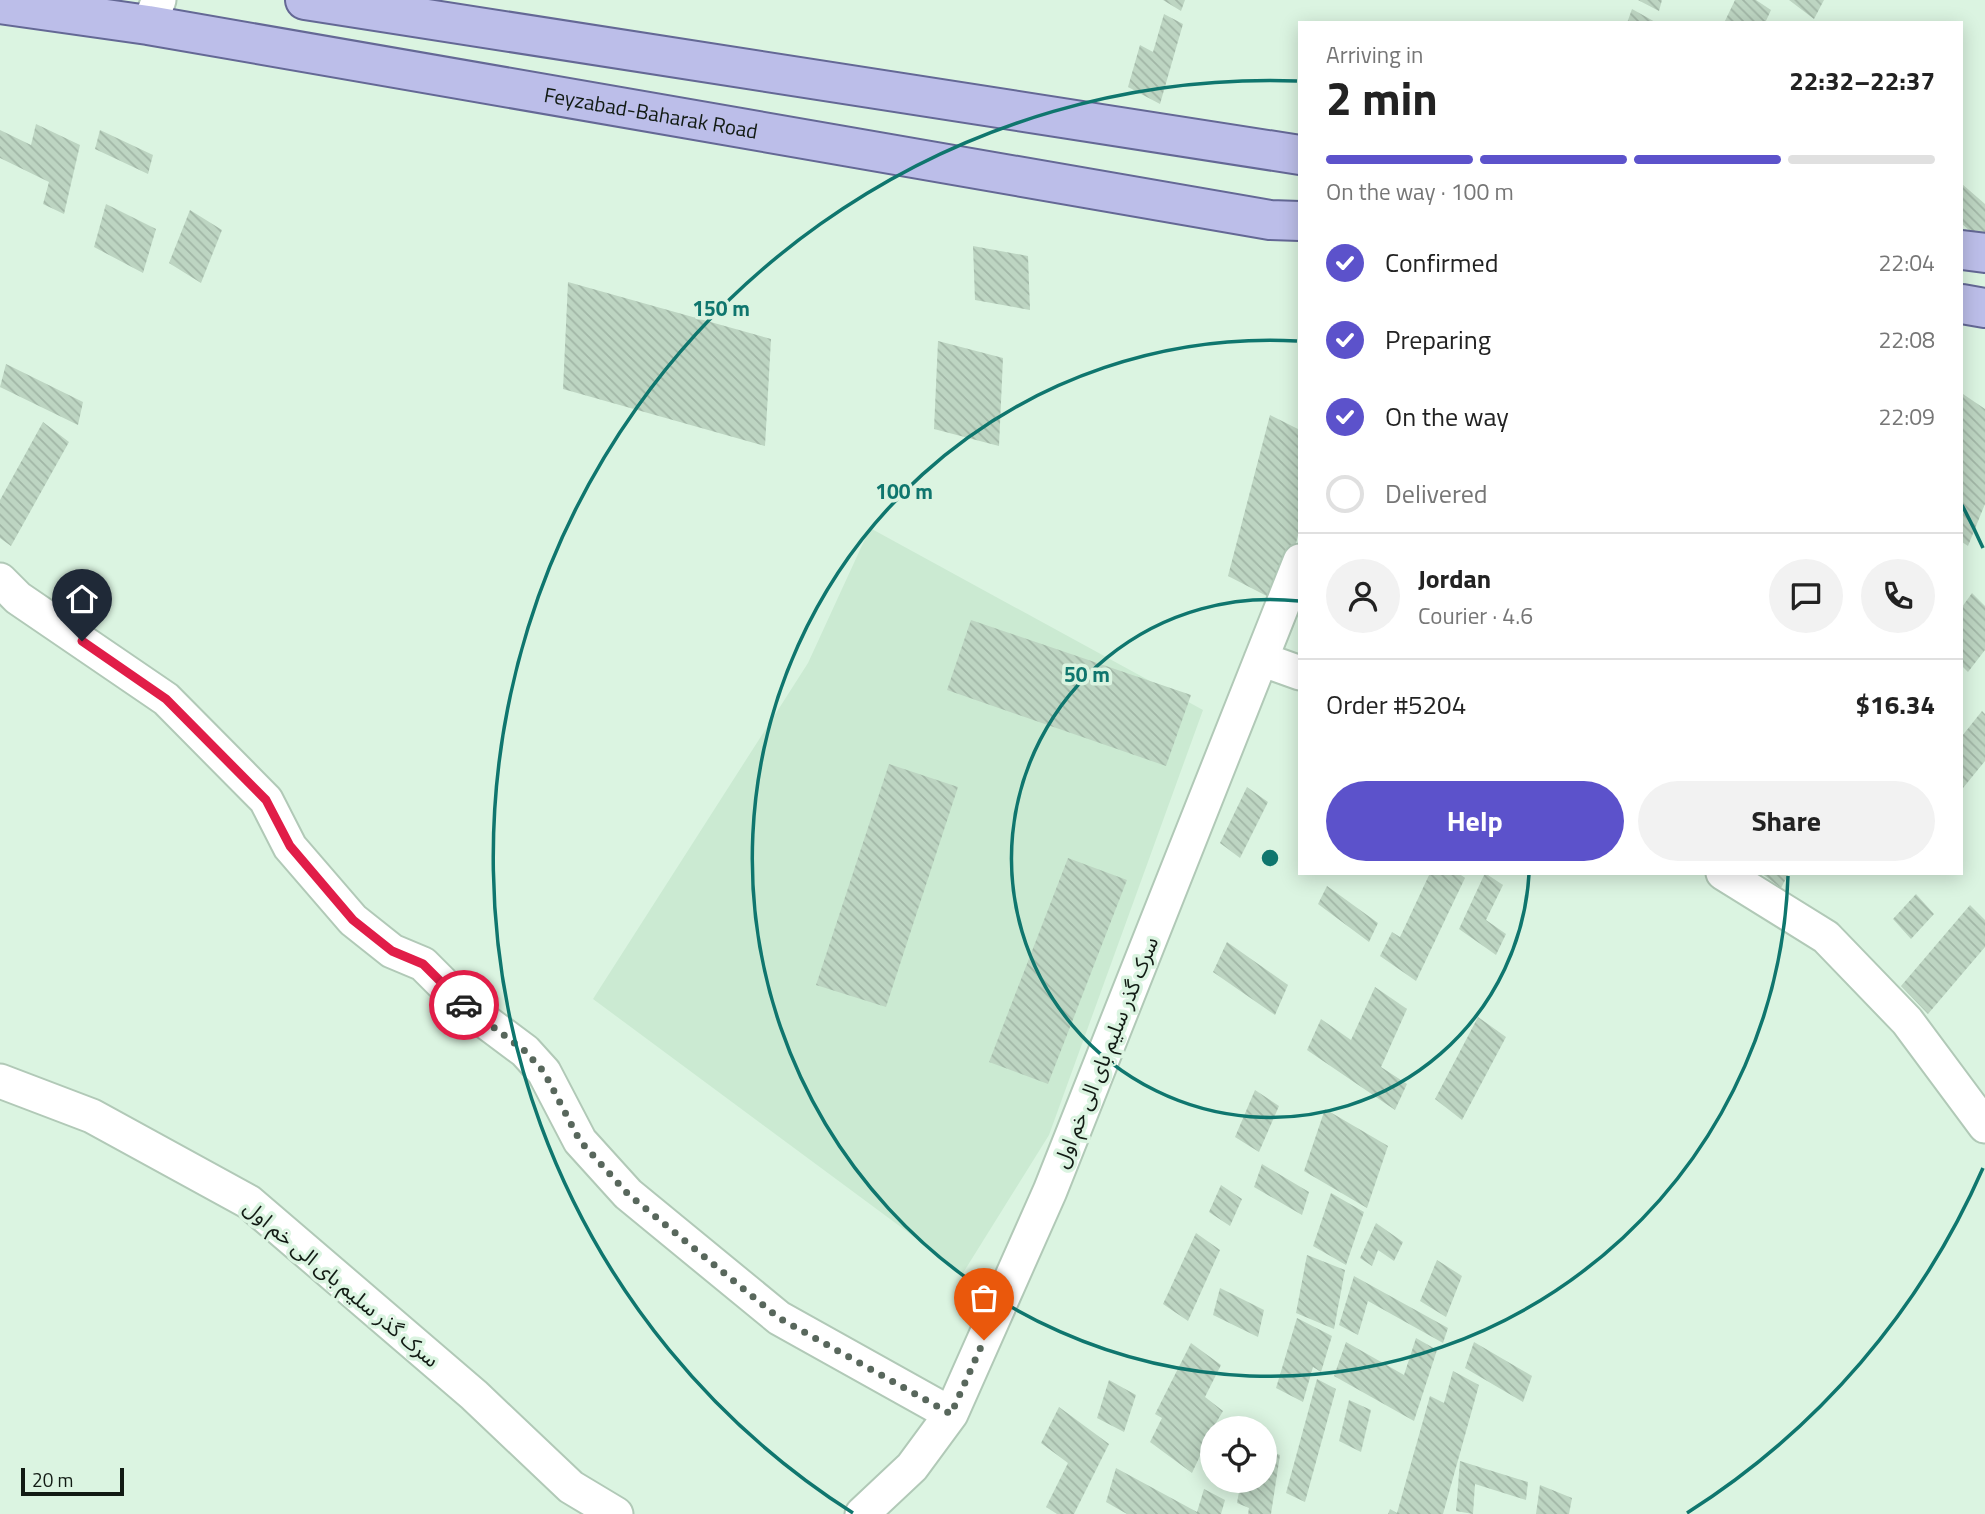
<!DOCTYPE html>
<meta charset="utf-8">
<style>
:root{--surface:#fff;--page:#f2f2f2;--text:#222;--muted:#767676;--line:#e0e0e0;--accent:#5c52cb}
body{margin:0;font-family:"Titillium Web","Noto Sans Arabic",sans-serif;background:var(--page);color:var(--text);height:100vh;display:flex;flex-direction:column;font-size:26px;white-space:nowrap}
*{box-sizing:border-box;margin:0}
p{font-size:23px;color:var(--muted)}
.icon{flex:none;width:38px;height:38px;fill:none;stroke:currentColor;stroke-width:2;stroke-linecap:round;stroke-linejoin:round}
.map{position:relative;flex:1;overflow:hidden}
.sheet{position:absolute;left:1298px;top:21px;width:665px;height:854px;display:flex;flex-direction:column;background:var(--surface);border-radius:0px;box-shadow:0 4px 18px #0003}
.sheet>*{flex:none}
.controls{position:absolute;left:1200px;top:1416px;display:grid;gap:14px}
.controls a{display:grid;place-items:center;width:77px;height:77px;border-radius:50%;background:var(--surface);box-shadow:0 4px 18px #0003;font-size:35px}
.scale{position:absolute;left:21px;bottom:18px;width:103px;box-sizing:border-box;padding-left:7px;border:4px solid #121b14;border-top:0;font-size:19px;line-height:24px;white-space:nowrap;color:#121b14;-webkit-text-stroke:5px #dbf4e1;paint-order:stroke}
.pin{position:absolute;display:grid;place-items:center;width:60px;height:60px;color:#fff;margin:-72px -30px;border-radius:50% 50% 50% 0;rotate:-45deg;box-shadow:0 0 7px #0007}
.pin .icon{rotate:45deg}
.courier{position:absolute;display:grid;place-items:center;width:70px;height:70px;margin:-35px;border:5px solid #e11d48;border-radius:50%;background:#fff;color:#222;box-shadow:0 2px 9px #0007}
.headline em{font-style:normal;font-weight:700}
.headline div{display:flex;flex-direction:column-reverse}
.headline{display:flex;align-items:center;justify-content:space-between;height:119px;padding:0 28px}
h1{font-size:46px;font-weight:700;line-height:52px}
.bar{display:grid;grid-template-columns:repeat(4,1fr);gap:10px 7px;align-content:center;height:84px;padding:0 28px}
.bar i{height:9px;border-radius:5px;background:var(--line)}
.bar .on{background:var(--accent)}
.bar p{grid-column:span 4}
.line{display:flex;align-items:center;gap:18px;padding:0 28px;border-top:2px solid var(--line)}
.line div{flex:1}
.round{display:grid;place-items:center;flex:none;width:74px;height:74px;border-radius:37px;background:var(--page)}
ol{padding:0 28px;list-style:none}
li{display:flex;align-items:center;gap:21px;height:77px}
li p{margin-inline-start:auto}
li .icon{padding:7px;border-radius:50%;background:var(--accent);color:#fff;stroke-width:4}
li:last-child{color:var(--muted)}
li i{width:38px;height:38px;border:4px solid var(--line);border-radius:50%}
.button{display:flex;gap:14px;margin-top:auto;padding:14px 28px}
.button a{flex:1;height:80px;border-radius:42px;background:var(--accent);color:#fff;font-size:28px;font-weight:700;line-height:80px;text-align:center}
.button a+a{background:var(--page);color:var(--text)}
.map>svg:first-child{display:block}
</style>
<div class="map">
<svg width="1985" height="1514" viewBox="0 0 1985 1514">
<defs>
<pattern id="building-back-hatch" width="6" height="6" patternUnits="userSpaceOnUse" patternTransform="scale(1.75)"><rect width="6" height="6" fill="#bdd5c2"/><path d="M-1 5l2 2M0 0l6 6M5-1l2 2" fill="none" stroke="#a1b6a6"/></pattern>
</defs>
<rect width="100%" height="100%" fill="#dbf4e1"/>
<path fill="#cbead2" d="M870 528 1203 710 1049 1135 963 1273 593 999 808 663Z"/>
<path fill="url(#building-back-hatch)" d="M1163 0H1185L1181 11Z
M1638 0H1662L1659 11Z
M1735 0H1756L1771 10 1765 23H1724Z
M1789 0H1824L1814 19Z
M1632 9 1657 23H1627Z
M1164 14 1183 24 1160 104 1128 87 1140 45 1153 52Z
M36 124 80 145 64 214 43 204 49 182 0 158V130L31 145Z
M100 130 153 155 148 174 95 149Z
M1962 184 1985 204V244L1962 224Z
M106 204 156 229 143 273 94 247Z
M190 210 222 230 201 283 169 263Z
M973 246 1028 256 1030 310 975 300Z
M568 282 771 339 765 446 563 389Z
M938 341 1003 358 999 446 934 429Z
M6 364 83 402 78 425 0 387Z
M1963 394 1985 409V504L1968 546 1962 542Z
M1270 415 1300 430V528L1280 603 1228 576Z
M43 422 69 442 11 546 0 538V500Z
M1972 593 1985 606V650L1968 672 1962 666V607Z
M971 620 1191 695 1166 766 947 690Z
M1982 711 1985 714V761L1963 788 1962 787V736Z
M889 764 958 787 886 1007 816 985Z
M1247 787 1268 802 1240 858 1220 843Z
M1068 858 1127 880 1048 1084 989 1062Z
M1430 873H1458L1465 878 1416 981 1380 956 1392 932 1400 937Z
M1485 873 1503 885 1486 920 1506 934 1496 955 1459 929Z
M1761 873H1789L1781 888Z
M1327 886 1378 923 1369 942 1318 904Z
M1916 894 1934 914 1911 939 1893 919Z
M1970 905 1985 920V947L1928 1014 1901 986Z
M1227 942 1288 985 1275 1015 1213 972Z
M1375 987 1407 1009 1381 1067 1407 1084 1395 1110 1307 1050 1321 1019 1351 1040Z
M1478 1017 1506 1037 1462 1120 1435 1099Z
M1255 1090 1279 1106 1259 1152 1235 1137Z
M1325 1109 1388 1146 1367 1208 1304 1171Z
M1262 1164 1309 1192 1302 1215 1254 1187Z
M1221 1185 1242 1199 1230 1226 1209 1212Z
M1331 1193 1364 1212 1346 1265 1313 1246Z
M1376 1223 1403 1242 1394 1261 1378 1250 1372 1266 1360 1258Z
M1196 1233 1220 1250 1188 1321 1163 1304Z
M1307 1255 1345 1270 1334 1329 1296 1313Z
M1437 1260 1462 1276 1446 1317 1420 1301Z
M1354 1276 1448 1328 1443 1343 1368 1301 1358 1335 1339 1325Z
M1220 1288 1264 1310 1258 1337 1213 1315Z
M1297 1318 1332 1336 1321 1372 1313 1367 1303 1402 1276 1388Z
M1416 1338 1437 1350 1414 1421 1334 1376 1346 1342 1404 1375Z
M1474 1342 1532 1376 1523 1402 1465 1368Z
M1191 1343 1221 1365 1205 1397 1223 1411 1213 1428 1192 1473 1150 1442 1162 1418 1155 1414Z
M1453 1371 1479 1385 1443 1514H1388L1390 1509 1397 1513 1430 1396 1444 1403Z
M1317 1379 1336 1389 1305 1502 1286 1493Z
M1109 1380 1136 1395 1124 1432 1097 1418Z
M1349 1400 1371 1410 1361 1452 1339 1441Z
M1059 1407 1109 1444 1074 1514H1057L1046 1507 1068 1463 1041 1443Z
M1265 1449 1280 1455 1271 1514H1248L1249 1508 1237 1503 1240 1486 1225 1480H1265Z
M1460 1461 1528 1482 1526 1500 1475 1484 1473 1514 1456 1511Z
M1116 1468 1197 1512 1204 1489 1225 1500 1221 1514H1127L1106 1502Z
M1540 1485 1572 1498 1569 1514H1536Z"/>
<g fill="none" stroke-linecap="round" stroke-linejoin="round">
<defs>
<path id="minor" d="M148 25 159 0
M0 580 18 598 166 699 266 800 290 847 353 920 392 951 423 964 466 1007 525 1051 544 1072 580 1141 628 1194 779 1318 951 1414
M1261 659 1300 673
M1723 873 1826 937 1907 1021 1985 1126
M0 1081 92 1116 249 1202 474 1395 571 1487 616 1514
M862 1514 912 1467 951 1414 1050 1191 1300 561"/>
<g id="major">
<path d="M305 0 1300 155"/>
<path id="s1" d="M0 4 148 25 1270 220 1300 221"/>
<path d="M1962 250 1985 253"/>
<path d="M1962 304 1985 308"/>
</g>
</defs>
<use href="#minor" stroke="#b1c9b7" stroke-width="37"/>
<use href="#major" stroke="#646895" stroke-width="42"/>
<use href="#minor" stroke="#fff" stroke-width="33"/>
<use href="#major" stroke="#bcbee9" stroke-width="38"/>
</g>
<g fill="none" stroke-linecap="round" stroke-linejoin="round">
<path stroke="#58675c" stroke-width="7" stroke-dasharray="0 12.6" d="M464 1005 525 1051 544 1072 580 1141 628 1194 779 1318 951 1414 984 1340"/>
<path stroke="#e11d48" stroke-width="9" d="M82 641 166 699 266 800 290 846 353 920 392 951 423 964 464 1005"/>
</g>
<g fill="none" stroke="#0f766e" stroke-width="3.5">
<path d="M1529 874A259 259 0 1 1 1299 601"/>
<path d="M1788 876A518 518 0 1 1 1297 341"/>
<path d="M1983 1168A777 777 0 0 1 1687 1513M853 1513A777 777 0 0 1 1297 81M1962 505A777 777 0 0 1 1983 548"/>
</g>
<g text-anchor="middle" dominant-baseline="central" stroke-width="7" stroke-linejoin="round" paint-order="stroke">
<g font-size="21" fill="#121b14" stroke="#dbf4e1">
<text stroke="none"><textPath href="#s1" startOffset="660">Feyzabad-Baharak Road</textPath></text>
<text transform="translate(1105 1052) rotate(-68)">سرک گذر سلیم بای الی خم اول</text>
<text transform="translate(342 1283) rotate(40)">سرک گذر سلیم بای الی خم اول</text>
</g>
</g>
<circle cx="1270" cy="858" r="10" fill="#0f766e" stroke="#dbf4e1" stroke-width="3.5"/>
<g font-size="21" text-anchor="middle" font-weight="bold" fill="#0f766e" stroke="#dbf4e1" stroke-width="7" stroke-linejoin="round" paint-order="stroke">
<text x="721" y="316">150 m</text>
<text x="904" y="499">100 m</text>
<text x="1087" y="682">50 m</text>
</g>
</svg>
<div class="controls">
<a><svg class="icon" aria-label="locate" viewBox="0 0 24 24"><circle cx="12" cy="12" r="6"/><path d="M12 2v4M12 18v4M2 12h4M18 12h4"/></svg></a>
</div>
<div class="scale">20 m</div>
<div class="pin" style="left:984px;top:1340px;background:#ea580c"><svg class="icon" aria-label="bag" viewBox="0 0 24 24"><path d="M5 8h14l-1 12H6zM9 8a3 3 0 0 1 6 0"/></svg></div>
<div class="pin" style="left:82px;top:641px;background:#1f2937"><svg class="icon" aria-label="home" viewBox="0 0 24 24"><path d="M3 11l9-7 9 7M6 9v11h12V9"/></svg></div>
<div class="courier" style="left:464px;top:1005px"><svg class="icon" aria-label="car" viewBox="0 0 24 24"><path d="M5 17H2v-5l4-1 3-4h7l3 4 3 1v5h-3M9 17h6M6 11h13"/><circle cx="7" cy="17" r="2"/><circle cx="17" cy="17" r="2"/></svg></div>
<section class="sheet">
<div class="headline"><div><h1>2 min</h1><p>Arriving in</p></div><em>22:32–22:37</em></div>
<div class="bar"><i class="on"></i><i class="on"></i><i class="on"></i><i></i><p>On the way · 100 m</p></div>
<ol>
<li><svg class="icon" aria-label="check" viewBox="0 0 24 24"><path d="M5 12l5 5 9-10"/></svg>Confirmed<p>22:04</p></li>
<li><svg class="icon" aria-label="check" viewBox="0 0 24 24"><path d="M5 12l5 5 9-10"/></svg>Preparing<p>22:08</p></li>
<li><svg class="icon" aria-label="check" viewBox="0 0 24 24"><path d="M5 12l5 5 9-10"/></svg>On the way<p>22:09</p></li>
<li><i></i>Delivered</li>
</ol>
<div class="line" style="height:126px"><a class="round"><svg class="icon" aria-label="person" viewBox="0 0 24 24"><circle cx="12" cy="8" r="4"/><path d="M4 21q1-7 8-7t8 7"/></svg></a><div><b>Jordan</b><p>Courier · 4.6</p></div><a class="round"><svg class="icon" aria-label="chat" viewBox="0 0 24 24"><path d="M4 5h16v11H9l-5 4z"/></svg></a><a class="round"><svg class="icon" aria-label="phone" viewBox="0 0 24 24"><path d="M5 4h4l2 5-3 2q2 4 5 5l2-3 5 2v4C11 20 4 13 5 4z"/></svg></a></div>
<div class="line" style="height:91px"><div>Order #5204</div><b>$16.34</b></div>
<div class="button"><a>Help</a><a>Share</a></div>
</section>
</div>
